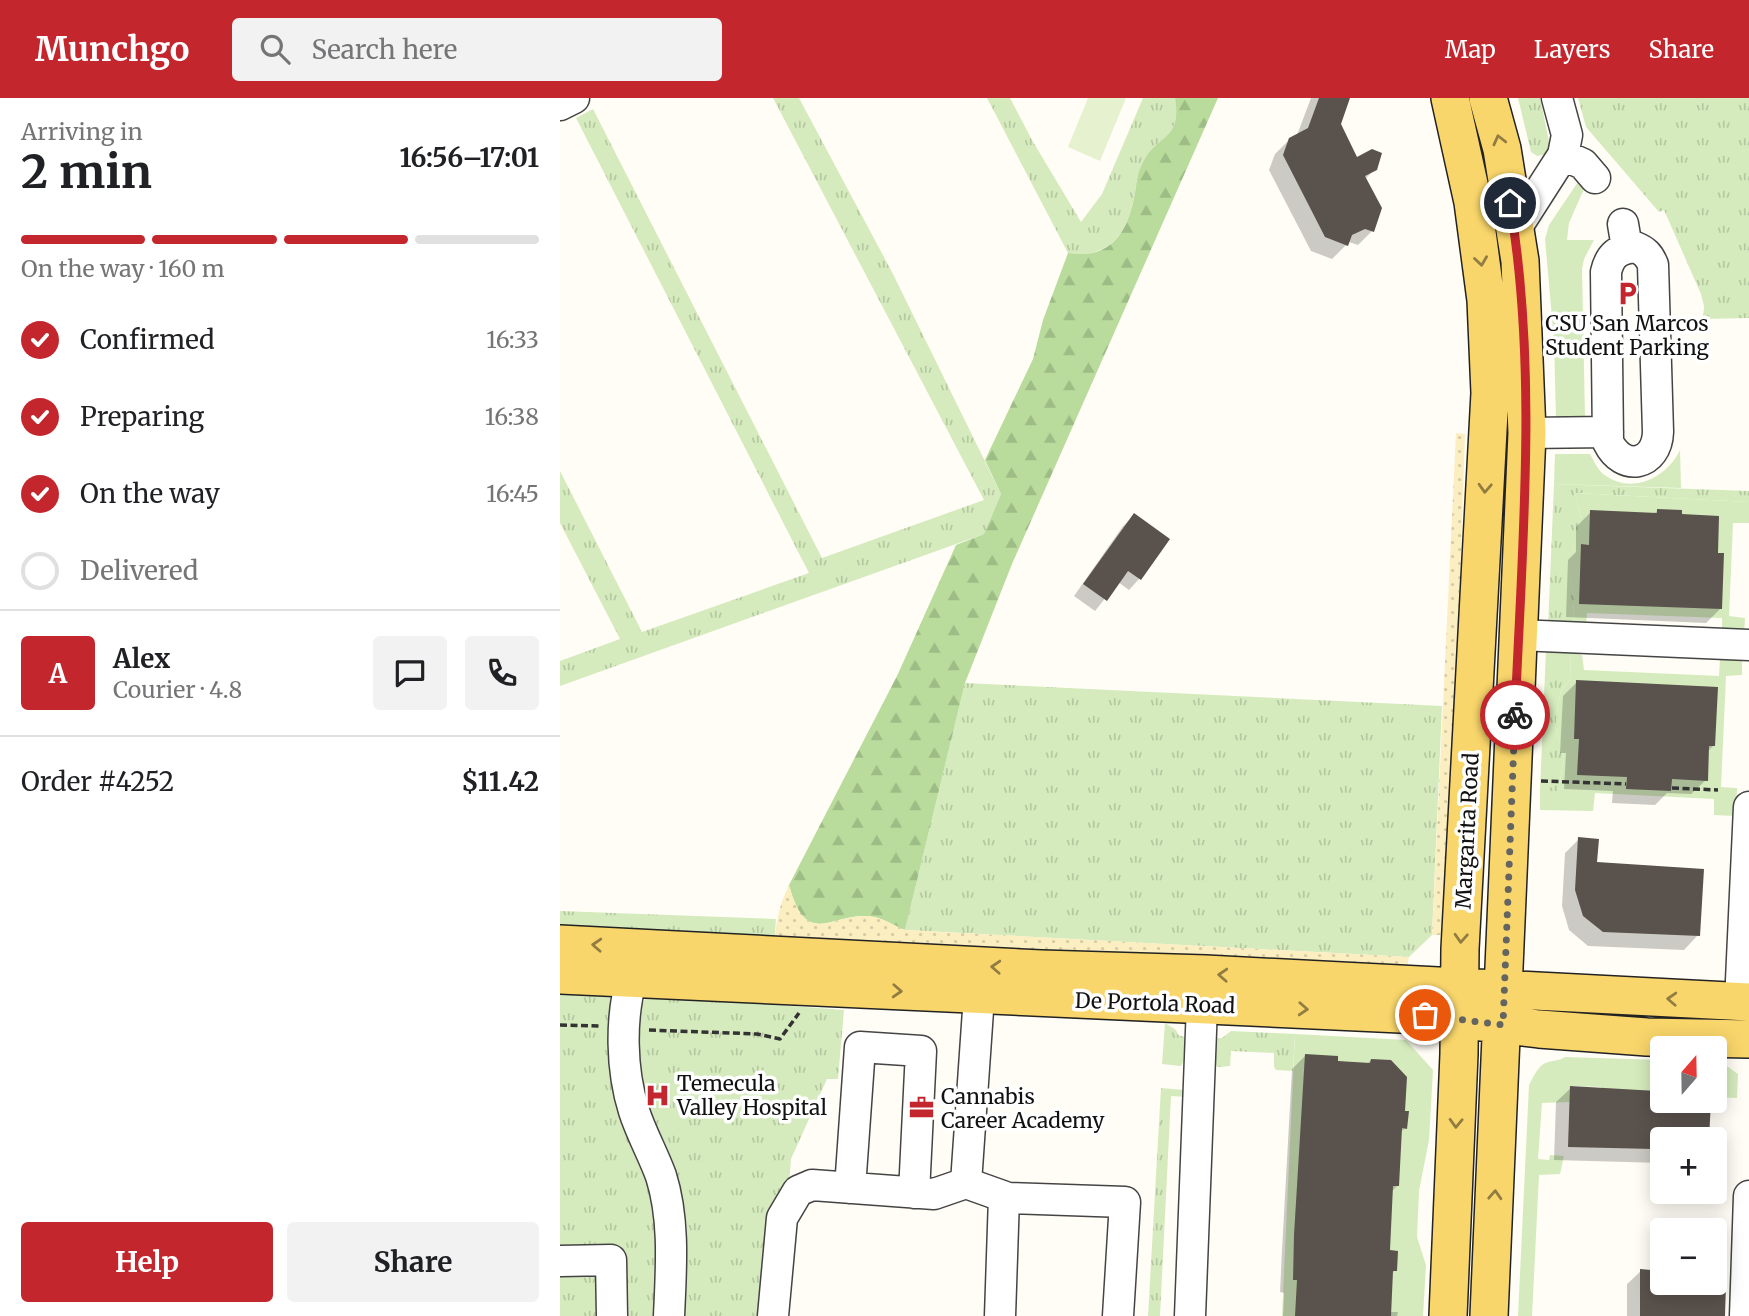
<!DOCTYPE html>
<meta charset="utf-8">
<style>
:root{--surface:#fff;--page:#f2f2f2;--text:#202124;--muted:#757577;--line:#e0e0e0;--accent:#c4262e}
body{margin:0;font-family:Merriweather,serif;background:var(--page);color:var(--text);height:100vh;display:flex;flex-direction:column;font-size:26px;white-space:nowrap}
*{box-sizing:border-box;margin:0}
p{font-size:23px;color:var(--muted)}
.icon{flex:none;width:38px;height:38px;fill:none;stroke:currentColor;stroke-width:2;stroke-linecap:round;stroke-linejoin:round}
.map{position:relative;flex:1;overflow:hidden}
.side{display:flex;flex-direction:column;background:var(--surface);width:560px}
.side>*{flex:none}
.needle{width:46px;rotate:20deg}
.tools{position:absolute;left:1090px;top:938px;display:grid;gap:14px}
.tools a{display:grid;place-items:center;width:77px;height:77px;border-radius:7px;background:var(--surface);box-shadow:0 4px 18px #0003;font-size:35px}
.pin{position:absolute;display:grid;place-items:center;width:60px;height:60px;color:#fff;margin:-30px;border:4px solid #fff;border-radius:50%;box-shadow:0 2px 7px #0007}
.courier{position:absolute;display:grid;place-items:center;width:70px;height:70px;margin:-35px;border:5px solid #c4262e;border-radius:50%;background:#fff;color:#222;box-shadow:0 2px 9px #0007}
.headline em{font-style:normal;font-weight:700}
.headline div{display:flex;flex-direction:column-reverse}
.headline{display:flex;align-items:center;justify-content:space-between;height:119px;padding:0 21px}
h1{font-size:46px;font-weight:700;line-height:52px}
.bar{display:grid;grid-template-columns:repeat(4,1fr);gap:10px 7px;align-content:center;height:84px;padding:0 21px}
.bar i{height:9px;border-radius:5px;background:var(--line)}
.bar .current{background:var(--accent)}
.bar p{grid-column:span 4}
.line{display:flex;align-items:center;gap:18px;padding:0 21px;border-top:2px solid var(--line)}
.line div{flex:1}
.round{display:grid;place-items:center;flex:none;width:74px;height:74px;border-radius:7px;background:var(--page)}
ol{padding:0 21px;list-style:none}
li{display:flex;align-items:center;gap:21px;height:77px}
li p{margin-inline-start:auto}
li .icon{padding:7px;border-radius:50%;background:var(--accent);color:#fff;stroke-width:4}
li:last-child{color:var(--muted)}
li i{width:38px;height:38px;border:4px solid var(--line);border-radius:50%}
.cta{display:flex;gap:14px;margin-top:auto;padding:14px 21px}
.cta a{flex:1;height:80px;border-radius:7px;background:var(--accent);color:#fff;font-size:28px;font-weight:700;line-height:80px;text-align:center}
.cta a+a{background:var(--page);color:var(--text)}
header{display:flex;align-items:center;gap:42px;box-sizing:border-box;height:98px;padding:0 35px;background:var(--accent);color:#fff}
header strong{font-size:33px}
nav{display:flex;gap:38px;margin-inline-start:auto;font-size:24px}
.search{width:490px;height:63px;background:var(--page);display:flex;align-items:center;gap:18px;box-sizing:border-box;padding:0 24px;border-radius:7px;color:var(--muted);font-size:26px}
main{display:flex;flex:1;min-height:0}
.map>svg:first-child{display:block}
</style>
<header>
<strong>Munchgo</strong>
<div class="search"><svg class="icon" aria-label="search" viewBox="0 0 24 24"><circle cx="10" cy="10" r="6"/><path d="M15 15l6 6"/></svg>Search here</div>
<nav><a>Map</a><a>Layers</a><a>Share</a></nav>
</header>
<main>
<section class="side">
<div class="headline"><div><h1>2 min</h1><p>Arriving in</p></div><em>16:56–17:01</em></div>
<div class="bar"><i class="current"></i><i class="current"></i><i class="current"></i><i></i><p>On the way · 160 m</p></div>
<ol>
<li><svg class="icon" aria-label="check" viewBox="0 0 24 24"><path d="M5 12l5 5 9-10"/></svg>Confirmed<p>16:33</p></li>
<li><svg class="icon" aria-label="check" viewBox="0 0 24 24"><path d="M5 12l5 5 9-10"/></svg>Preparing<p>16:38</p></li>
<li><svg class="icon" aria-label="check" viewBox="0 0 24 24"><path d="M5 12l5 5 9-10"/></svg>On the way<p>16:45</p></li>
<li><i></i>Delivered</li>
</ol>
<div class="line" style="height:126px"><b class="round" style="background:var(--accent);color:#fff">A</b><div><b>Alex</b><p>Courier · 4.8</p></div><a class="round"><svg class="icon" aria-label="chat" viewBox="0 0 24 24"><path d="M4 5h16v11H9l-5 4z"/></svg></a><a class="round"><svg class="icon" aria-label="phone" viewBox="0 0 24 24"><path d="M5 4h4l2 5-3 2q2 4 5 5l2-3 5 2v4C11 20 4 13 5 4z"/></svg></a></div>
<div class="line" style="height:91px"><div>Order #4252</div><b>$11.42</b></div>
<div class="cta"><a>Help</a><a>Share</a></div>
</section>
<div class="map">
<svg width="1189" height="1218" viewBox="0 0 1189 1218">
<defs>
<pattern id="grass-tufts" width="24" height="20" patternUnits="userSpaceOnUse" patternTransform="scale(1.75)"><rect width="24" height="20" fill="#d5ebbd"/><path d="M3 7l-1-3M5 7V3M7 7l1-3M15 17l-1-3M17 17v-4M19 17l1-3" fill="none" stroke="#b6c8a1"/></pattern>
<pattern id="forest-firs" width="22" height="20" patternUnits="userSpaceOnUse" patternTransform="scale(1.75)"><rect width="22" height="20" fill="#b9dc9c"/><path d="M5 1l3.5 6h-7zM16 11l3.5 6h-7z" fill="#9ebc85"/></pattern>
<pattern id="sand-dots" width="8" height="8" patternUnits="userSpaceOnUse" patternTransform="scale(1.75)"><rect width="8" height="8" fill="#fbeec1"/><path d="M2 2h.1M6 6h.1" fill="none" stroke="#d6cba5" stroke-width="1.8" stroke-linecap="round"/></pattern>
</defs>
<rect width="100%" height="100%" fill="#fffdf5"/>
<path fill="url(#grass-tufts)" d="M213 0H239L333 176 441 396 424 436 0 588V563L60 541 0 425V373L82 534 249 475 16 20 33 11 262 460 424 402Z
M427 0H450L472 42 521 124 542 96 583 0H615C622 43 597 36 583 64 577 74 577 83 575 95 568 133 551 162 508 155Z
M958 0H980L990 48 988 56 977 58 971 54Z
M1018 0H1189V220L1143 221 1144 208 1141 196 1104 112 1099 114 1026 29Z
M994 386 1189 393V404L1015 395 1021 420V430L1013 450 1010 474 1014 500 1013 530 988 529Z
M986 552 1011 554 1010 582 1001 593 996 616V630L1004 661 998 693H980Z
M405 585 882 608 872 837 849 859 345 832Z
M0 813 216 821 214 847 0 835Z
M0 892 45 895 50 899 51 929 94 1111 98 1139 95 1218H0Z
M88 897 284 912 278 981H267L231 1061 219 1218H122L81 991C78 961 69 922 88 897Z
M605 925 616 932 618 937 625 939 623 964 621 968 602 966Z
M671 933 735 936 733 973 716 972 714 969V955L671 953 670 968 657 969 654 961 656 940H662Z
M601 990 625 992 627 999 611 998 600 1218H588Z"/>
<path fill="url(#forest-firs)" d="M615 0H658L452 466 405 585 345 832C335 828 324 821 314 819 274 811 247 855 229 787L337 578 396 447 424 436 441 396 425 362 473 261 483 222 508 155C551 162 568 134 575 95 577 83 577 74 583 64 597 36 622 43 615 0Z"/>
<path fill="url(#sand-dots)" d="M896 335 905 336 888 837H872Z
M229 787C247 855 274 811 315 819 324 821 335 828 345 832L849 859 847 869 214 847C216 825 219 807 229 787Z"/>
<path fill="#d5ebbd" d="M1022 78 1027 84 1009 125 1007 142H1034L1024 161 1022 171 1025 320 996 321 994 243 985 141 989 127Z
M1120 352 1121 390 994 386 995 356H1030C1034 363 1038 373 1046 378 1074 397 1108 378 1120 352Z
M1015 395 1189 404V425H1173L1169 518 1185 520 1184 537 1162 534V520L1027 515 1026 527 1013 530 1014 501 1010 474V462L1021 420Z
M1011 554 1022 557 1024 572 1159 578 1160 560 1182 562V577L1166 578 1161 689 1177 690 1176 718 1154 717V701L1035 695 1033 713 980 712V693H998L1004 661 996 630V616L1001 593 1010 582Z
M735 936 846 942 873 972 869 1042 859 1093 857 1139 866 1167 863 1218H722Z
M1005 959 1102 962V996L1042 993 1041 989 1010 988V1004L982 1005 978 1061 989 1062 990 1057 1004 1058 1000 1076 979 1077 972 1218H958L969 987C974 978 978 967 988 964 995 962 999 963 1005 959Z
M1155 963H1160L1178 976 1177 1000 1155 999Z"/>
<path fill="#e6f2cf" d="M528 0H566L540 63 508 49Z"/>
<path fill="#0003" d="M751 0H788L779 26 797 61 815 71 805 81 812 133 798 147 789 144 772 161 751 153 709 72 715 56 730 41 737 37Z
M1097 413 1120 418 1157 456 1160 511 1146 525 1006 519 1008 462 1016 454V429L1031 414 1094 416Z
M574 418 608 442 579 481 569 492 558 484 535 513 514 498 563 428Z
M1017 584 1154 647 1147 654 1146 682 1131 696 1107 695 1095 707 1052 705 1053 693 1004 691 1006 655H1000L1003 598Z
M1019 741 1036 766 1138 837 1124 852 1028 848 1009 832 1002 808 1005 755Z
M745 958 776 965 807 966 811 962 843 1014 845 1030 840 1035 838 1087 831 1094 828 1154 835 1172 831 1177 830 1214H838L837 1218H723L724 1195 720 1194 722 1152 732 971Z
M1011 990 1102 997V1003H1149L1147 1041H1102V1065L994 1062 996 1004Z
M1081 1173 1102 1174V1185H1155V1177L1165 1178 1163 1218H1067V1186Z"/>
<path fill="#5a524d" d="M759 0H790L781 26 797 59 812 51 822 55 817 72 805 78 822 110 814 134 805 131 792 137 788 148 765 139 723 57 729 40 748 30Z
M1097 411 1122 412V416L1159 418 1158 455H1164L1162 511 1019 506 1021 446 1029 447 1030 412 1097 415Z
M574 415 610 441 581 482 568 473 547 503 523 486Z
M1016 582 1158 589 1155 648H1149L1148 683 1112 681 1111 693 1066 691 1067 679 1017 677 1019 641H1014Z
M1018 739 1039 741 1037 764 1144 771 1140 838 1043 834 1023 818 1015 792Z
M745 956 778 958V963L810 965 811 961 831 962 847 979 845 1013H849L847 1031 842 1030 839 1088H833L830 1152 838 1153 837 1173H833L831 1218H735L737 1182H733L734 1137Z
M1010 988 1097 993V996H1102V1003H1151L1149 1041H1102V1050L1095 1049 1094 1051 1008 1049Z
M1080 1171 1102 1173V1185H1166L1165 1218H1080Z"/>
<g fill="none" stroke-linecap="round" stroke-linejoin="round">
<defs>
<path id="minor" d="M0 7 14 0
M1003 57 1023 66 1035 80
M1063 126 1067 150
M955 132 1003 57 1007 37 997 0
M1075 149C1085 153 1089 157 1093 167L1098 334C1097 367 1063 375 1048 344L1046 174C1050 157 1058 151 1075 149Z
M967 335 1048 334
M958 537 1189 547
M72 879C60 920 61 972 74 1013 81 1035 93 1056 101 1078 115 1122 111 1172 109 1218
M1180 904 1189 709
M406 1085 448 1100 565 1104 558 1218
M290 1090 300 949 361 953 354 1095
M0 1163 51 1162 52 1218
M213 1218 222 1120 238 1093 252 1087 374 1096 406 1085 419 898
M440 1218 444 1099
M630 1218 642 907
M1185 1218 1189 1098"/>
<path id="major" d="M928 0 942 51 960 163 967 335 929 1218
M0 846 481 871 646 876 1189 904
M0 877 862 917 979 931 1087 939 1189 941
M888 1218 899 956 900 851 930 295 926 202 913 104 890 0"/>
</defs>
<use href="#minor" stroke="#444" stroke-width="33"/>
<use href="#major" stroke="#222" stroke-width="40"/>
<path stroke="#333" stroke-width="3.5" stroke-dasharray="7 3.5" stroke-linecap="butt" d="M981 683 1066 686
M1112 690 1158 692
M0 927 40 928
M89 932 197 936 220 941 239 915"/>
<use href="#minor" stroke="#fff" stroke-width="30"/>
<use href="#major" stroke="#f9d66b" stroke-width="37"/>
</g>
<defs><path id="oneway-chevron" d="M-2-3.5L2.5 0L-2 3.5" fill="none" stroke-width="1.6" stroke-linecap="round" stroke-linejoin="round" transform="scale(1.75)"/></defs>
<g stroke="#917d42">
<use href="#oneway-chevron" transform="translate(939 42) rotate(-104)"/>
<use href="#oneway-chevron" transform="translate(921 163) rotate(82)"/>
<use href="#oneway-chevron" transform="translate(925 390) rotate(93)"/>
<use href="#oneway-chevron" transform="translate(901 840) rotate(93)"/>
<use href="#oneway-chevron" transform="translate(37 847) rotate(-177)"/>
<use href="#oneway-chevron" transform="translate(436 869) rotate(-177)"/>
<use href="#oneway-chevron" transform="translate(663 877) rotate(-177)"/>
<use href="#oneway-chevron" transform="translate(337 893) rotate(3)"/>
<use href="#oneway-chevron" transform="translate(1112 901) rotate(-177)"/>
<use href="#oneway-chevron" transform="translate(743 911) rotate(3)"/>
<use href="#oneway-chevron" transform="translate(896 1025) rotate(92)"/>
<use href="#oneway-chevron" transform="translate(935 1097) rotate(-87)"/>
</g>
<g fill="none" stroke-linecap="round" stroke-linejoin="round">
<path stroke="#646461" stroke-width="7" stroke-dasharray="0 12.6" d="M865 917 943 927 955 617"/>
<path stroke="#c4262e" stroke-width="9" d="M950 105C978 274 962 447 955 617"/>
</g>
<defs>
<symbol id="parking-bare" viewBox="-9 -9 18 18"><path d="M-3.5-5.5H1a3.5 3.5 0 0 1 0 7H-1V5.5H-3.5ZM-1-3.4V-.6H.8a1.4 1.4 0 0 0 0-2.8Z" fill="#c4262e" stroke="#fff" stroke-width="2.5" paint-order="stroke"/></symbol>
<symbol id="hospital-bare" viewBox="-9 -9 18 18"><path d="M-5-5h3v3.5h4V-5h3V5h-3V1.5h-4V5h-3Z" fill="#c4262e" stroke="#fff" stroke-width="2.5" paint-order="stroke"/></symbol>
<symbol id="office-bare" viewBox="-9 -9 18 18"><path d="M-6-3h4V-5.5h4V-3h4V5H-6ZM-1-4.5V-3h2v-1.5ZM-6 0V1H6V0Z" fill="#c4262e" stroke="#fff" stroke-width="2.5" paint-order="stroke"/></symbol>
</defs>
<g fill-rule="evenodd">
<use href="#parking-bare" x="1050" y="178" width="35" height="35"/>
<use href="#hospital-bare" x="80" y="980" width="35" height="35"/>
<use href="#office-bare" x="344" y="992" width="35" height="35"/>
</g>
<g text-anchor="middle" dominant-baseline="central" stroke-width="7" stroke-linejoin="round" paint-order="stroke">
<g font-size="21" fill="#111" stroke="#fff" text-anchor="start">
<text x="1067" y="225" text-anchor="middle">CSU San Marcos<tspan x="1067" dy="24">Student Parking</tspan></text>
<text x="117" y="985">Temecula<tspan x="117" dy="24">Valley Hospital</tspan></text>
<text x="381" y="998">Cannabis<tspan x="381" dy="24">Career Academy</tspan></text>
</g>
<g font-size="21" fill="#111" stroke="#fff">
<text transform="translate(907 733) rotate(-87)">Margarita Road</text>
<text transform="translate(595 905) rotate(2)">De Portola Road</text>
</g>
</g>
</svg>
<div class="tools">
<a><svg class="needle" viewBox="-14 -14 28 28"><path d="M0-13l5 13h-10z" fill="#e53935"/><path d="M0 13l5-13h-10z" fill="#757577"/></svg></a>
<a>+</a>
<a>−</a>
</div>
<div class="pin" style="left:865px;top:917px;background:#ea580c"><svg class="icon" aria-label="bag" viewBox="0 0 24 24"><path d="M5 8h14l-1 12H6zM9 8a3 3 0 0 1 6 0"/></svg></div>
<div class="pin" style="left:950px;top:105px;background:#1f2937"><svg class="icon" aria-label="home" viewBox="0 0 24 24"><path d="M3 11l9-7 9 7M6 9v11h12V9"/></svg></div>
<div class="courier" style="left:955px;top:617px"><svg class="icon" aria-label="bike" viewBox="0 0 24 24"><circle cx="6" cy="16" r="4"/><circle cx="18" cy="16" r="4"/><path d="M6 16l4-8h5l3 8M10 8l3 8H6M13 5h3"/></svg></div>
</div>
</main>
